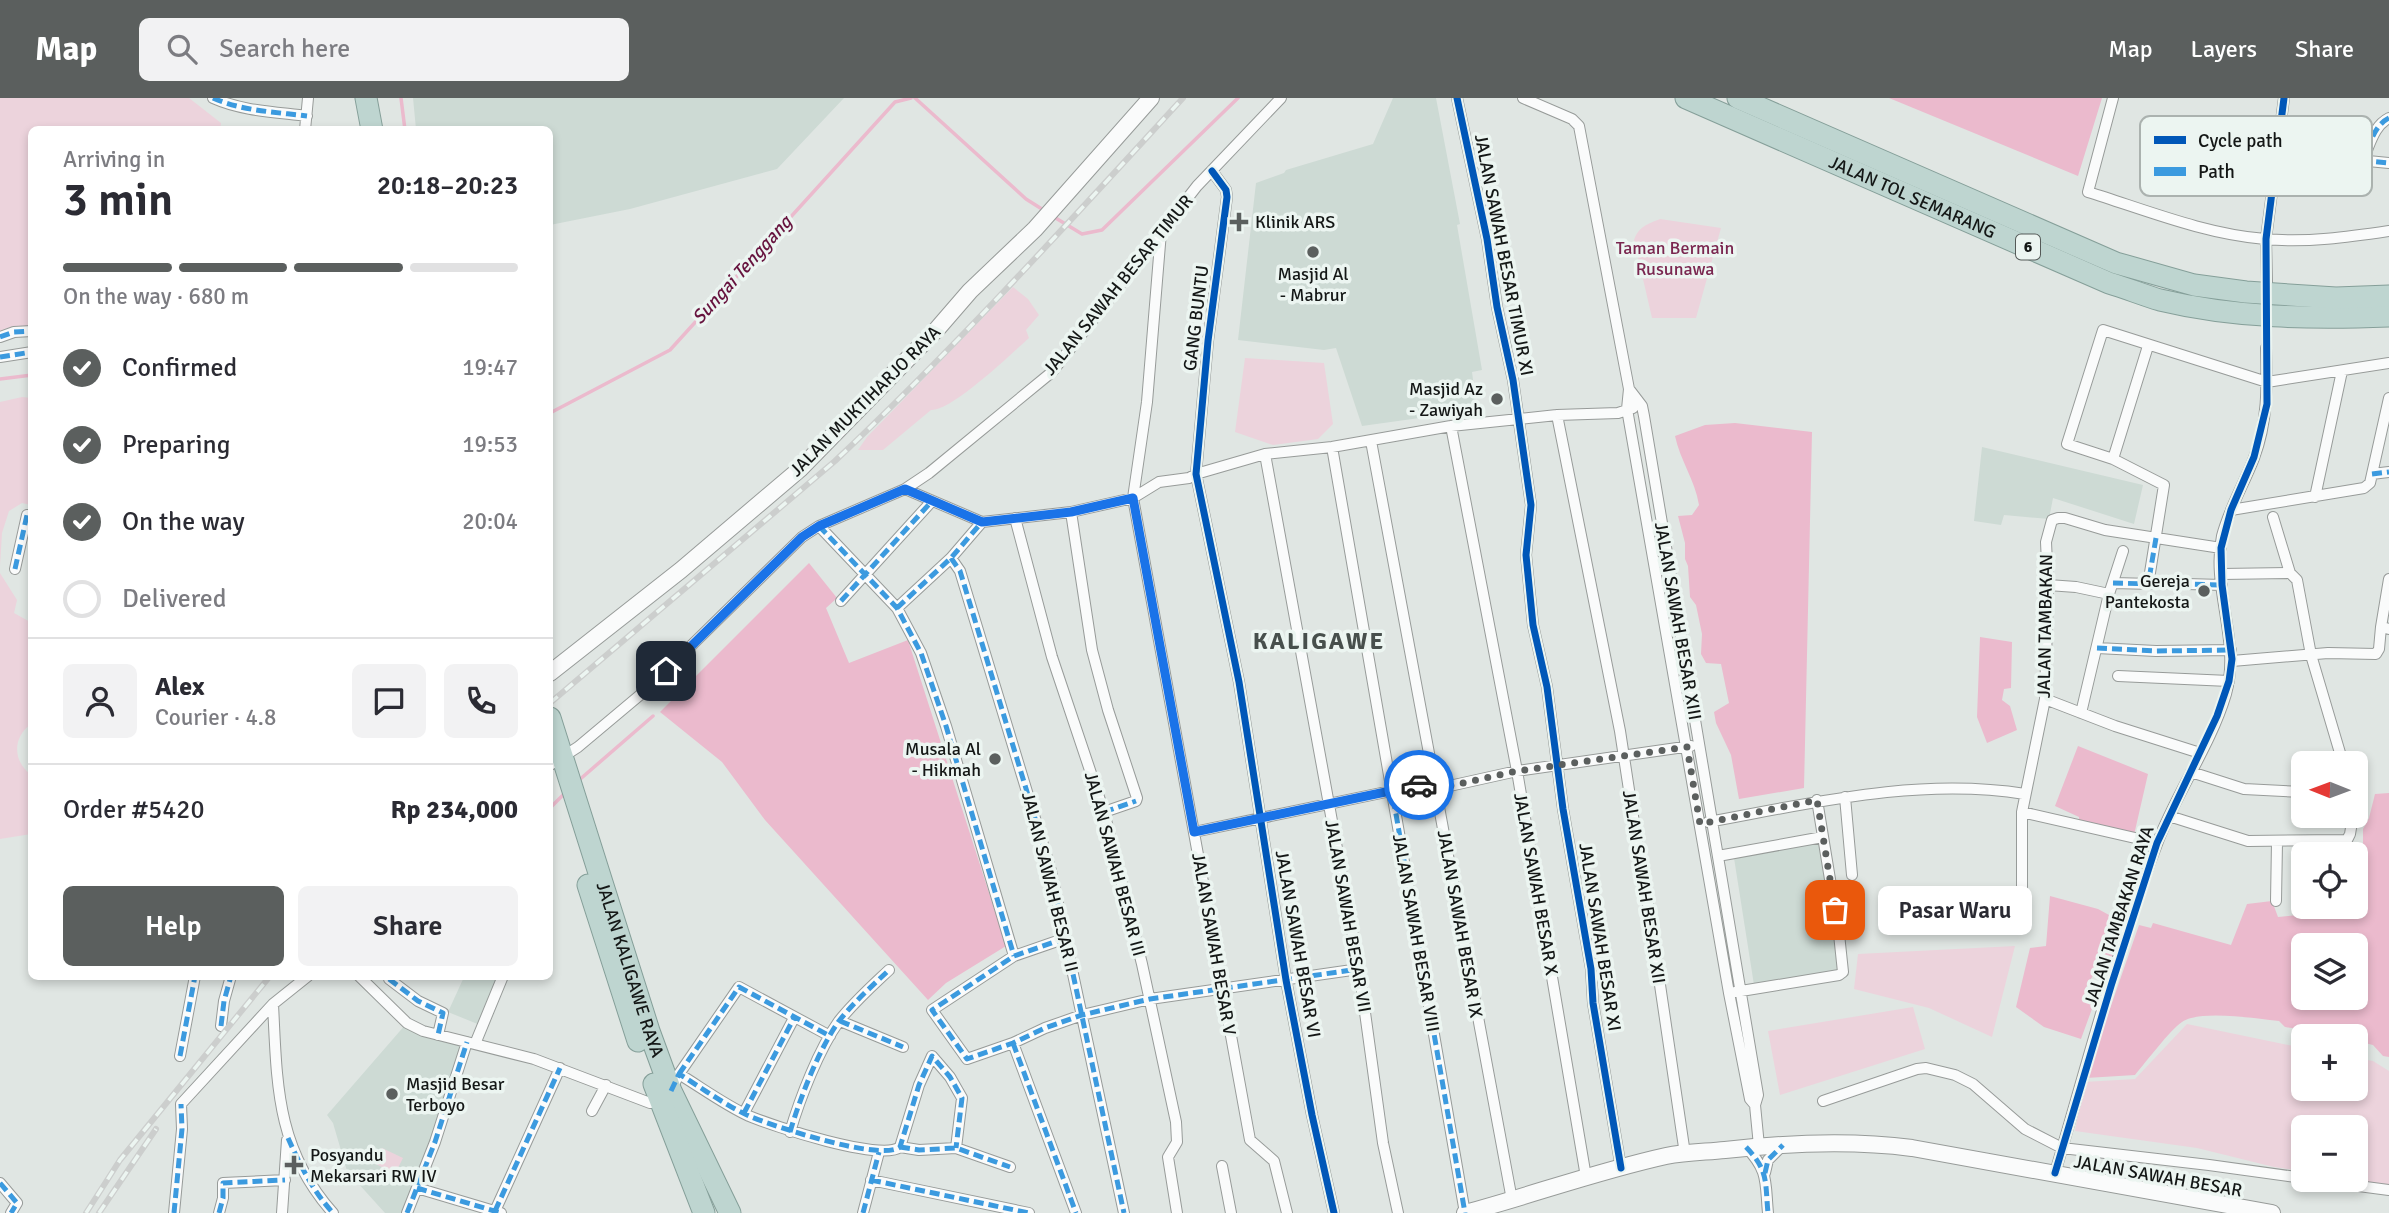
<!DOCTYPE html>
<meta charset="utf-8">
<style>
:root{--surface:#fff;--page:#f2f2f3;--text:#2b2b33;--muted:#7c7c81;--line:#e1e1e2;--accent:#5b5f5e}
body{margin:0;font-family:Signika,sans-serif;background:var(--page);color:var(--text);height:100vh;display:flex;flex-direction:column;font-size:26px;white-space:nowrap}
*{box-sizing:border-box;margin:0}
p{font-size:23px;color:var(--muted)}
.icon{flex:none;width:38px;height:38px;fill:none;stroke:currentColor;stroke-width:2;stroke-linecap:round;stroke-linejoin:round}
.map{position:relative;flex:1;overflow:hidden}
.details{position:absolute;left:28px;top:28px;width:525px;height:854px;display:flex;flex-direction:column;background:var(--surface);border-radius:10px;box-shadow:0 4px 10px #0003}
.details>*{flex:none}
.needle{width:46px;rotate:271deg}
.controls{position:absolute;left:2291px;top:653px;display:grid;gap:14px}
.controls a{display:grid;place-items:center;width:77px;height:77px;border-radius:10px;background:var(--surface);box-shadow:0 4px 10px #0003;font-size:35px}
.pin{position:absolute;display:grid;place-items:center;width:60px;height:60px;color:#fff;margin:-30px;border-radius:14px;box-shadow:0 4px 10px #0006}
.courier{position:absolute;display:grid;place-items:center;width:70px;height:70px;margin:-35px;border:5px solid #1a73e8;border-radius:50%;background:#fff;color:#222;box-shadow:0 2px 9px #0007}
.bubble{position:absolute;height:49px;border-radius:10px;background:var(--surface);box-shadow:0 4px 10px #0003;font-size:23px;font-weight:600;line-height:49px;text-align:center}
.head em{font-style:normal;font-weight:600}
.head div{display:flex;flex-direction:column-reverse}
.head{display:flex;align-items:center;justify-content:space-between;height:119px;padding:0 35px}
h1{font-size:46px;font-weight:600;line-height:52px}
.bar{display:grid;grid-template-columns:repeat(4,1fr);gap:10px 7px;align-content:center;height:84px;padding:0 35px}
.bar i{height:9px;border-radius:5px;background:var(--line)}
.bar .active{background:var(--accent)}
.bar p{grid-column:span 4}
.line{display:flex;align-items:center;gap:18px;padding:0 35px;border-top:2px solid var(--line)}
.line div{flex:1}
.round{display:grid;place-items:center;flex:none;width:74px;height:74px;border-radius:10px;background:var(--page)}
ol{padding:0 35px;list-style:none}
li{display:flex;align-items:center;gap:21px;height:77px}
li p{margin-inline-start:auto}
li .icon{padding:7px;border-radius:50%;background:var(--accent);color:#fff;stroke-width:4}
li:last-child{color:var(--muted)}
li i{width:38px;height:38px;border:4px solid var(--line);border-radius:50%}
.primary-button{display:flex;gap:14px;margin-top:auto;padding:14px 35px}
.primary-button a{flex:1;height:80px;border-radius:10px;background:var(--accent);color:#fff;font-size:28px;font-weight:600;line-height:80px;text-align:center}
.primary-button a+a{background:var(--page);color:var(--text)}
header{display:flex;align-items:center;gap:42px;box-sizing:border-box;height:98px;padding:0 35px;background:var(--accent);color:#fff}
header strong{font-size:33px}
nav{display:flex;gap:38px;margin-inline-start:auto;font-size:24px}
.search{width:490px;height:63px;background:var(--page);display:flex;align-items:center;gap:18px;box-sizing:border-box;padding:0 24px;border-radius:10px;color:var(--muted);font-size:26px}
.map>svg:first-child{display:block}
</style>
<header>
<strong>Map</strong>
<div class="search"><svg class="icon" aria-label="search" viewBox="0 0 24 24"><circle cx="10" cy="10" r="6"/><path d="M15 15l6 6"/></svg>Search here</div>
<nav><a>Map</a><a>Layers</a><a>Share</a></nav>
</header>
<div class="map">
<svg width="2389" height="1115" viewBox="0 0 2389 1115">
<rect width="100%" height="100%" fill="#e0e6e3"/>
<path fill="#cddad4" d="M413 0H844L777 71 630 111 550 127V32L416 31Z
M1393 0H1436L1460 126 1457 127 1482 272 1472 274 1477 312 1362 328 1336 250 1324 252 1238 242 1256 85 1284 75 1286 72 1373 46Z
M1982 349 2143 387 2134 426 2053 400 2049 421 2004 417 2001 427 1974 423Z
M1820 745 1842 871 1754 887 1734 760Z
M464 879H502L480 927 448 914Z
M406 926 465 946 406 1115H385L347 1073 333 1025 327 1017Z"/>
<path fill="#ecd3dc" d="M0 0H189L221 25 220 32H32L31 228 7 230 0 233Z
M1660 121 1721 130 1696 220H1652L1634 142C1639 128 1648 126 1660 121Z
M1013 189 1028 201 1039 217 1026 232 1029 240C1011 256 952 313 931 312L883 352H858L867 339Z
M1245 260 1324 265 1333 326 1318 341 1273 347 1235 334Z
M22 299 31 300 32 388 28 396 31 397V407L22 405 9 413 2 435 0 468V304Z
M0 475 17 502 14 515 32 525 31 626C12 640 13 663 31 677V736L0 741Z
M2015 848 1992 939 1929 910 1854 891 1858 856Z
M1913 909 1925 951 1780 997 1768 933Z
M2187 926 2303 950V990H2356V960L2373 963 2389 973V1087L2355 1082 2356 1029H2303V1073L2274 1069 2197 1050 2075 1033 2084 984 2135 981Z
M382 1050 403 1060 395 1076 374 1065Z"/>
<path fill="#ebbacd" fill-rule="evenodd" d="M1889 0H2102L2078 78Z
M1735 325 1812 334 1804 690 1739 701 1731 657 1716 625 1714 614 1729 605 1721 566 1706 565 1701 556 1702 536 1696 507 1690 499 1688 468 1685 461V445L1678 418 1692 417 1699 407C1695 382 1680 362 1675 338L1705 327Z
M809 465 837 500 826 510 849 565 908 542 1006 848 946 885 928 902 765 722 722 664 660 614Z
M1980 539 2012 544 2011 590 2004 591 2002 602 2010 608 2017 632 1987 645 1977 619Z
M2078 648 2148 676 2134 737 2079 724V719L2055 708Z
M2389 695V959L2383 958 2373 947 2356 943V938L2285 929 2279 923C2257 921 2201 911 2182 924 2170 932 2146 964 2135 977L2086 980 2139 827 2151 830 2153 825 2231 847 2247 806 2272 803 2278 819 2306 816V809L2356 808V760L2360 759 2363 755V731L2369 720 2375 696ZM2303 847H2356V900H2303Z
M2050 798 2098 811 2122 824 2107 874 2097 871 2087 887 2084 901 2093 908 2081 941 2044 929 2016 909 2030 850 2046 848Z"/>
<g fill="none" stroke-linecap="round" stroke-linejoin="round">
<path stroke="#ebbacd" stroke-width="3.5" d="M401 0 405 32
M915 0 1026 101 1045 113
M1054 119 1082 136 1102 132 1238 0
M0 281 32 277
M550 315 670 252 895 4 911 0
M578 683 653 618
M550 710 565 695"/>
<path stroke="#c1c7c4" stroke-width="10" stroke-dasharray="10 5" stroke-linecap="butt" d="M2266 250 2267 215"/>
<defs>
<path id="street" d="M213 0C242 13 275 14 307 18
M1457 0 1487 141 1497 209 1513 282 1531 407 1526 457 1533 527 1547 589 1563 711 1591 871 1593 905 1621 1070
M1523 0 1572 21 1579 28 1629 291 1627 311 1729 895 1750 1001 1755 1007
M2113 0 2088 94C2146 112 2204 136 2265 141 2306 145 2349 139 2389 133
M2389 20C2375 27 2371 43 2365 57L2368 63 2389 65
M305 32 308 0
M1212 73 1226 92 1227 99 1208 243 1196 376 1239 584 1286 882 1312 1017 1334 1115
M1161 134 1147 304 1133 400 1250 1042 1274 1063 1287 1115
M2267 184 2266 141 2284 0
M0 239 14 234 32 233
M2148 248 2113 361 2067 346 2103 232 2267 284 2389 265
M0 259 32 254
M1629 291 1642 308 1644 318 1758 997 1755 1007 1759 1048
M1557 317 1620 633 1642 777 1647 799 1685 1056
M1451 328 1517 673 1586 1079
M1371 343 1512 1102
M1332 349 1465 1115
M1265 356 1359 871 1383 1045 1398 1115
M2113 361 2164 387 2149 481 2151 485 2222 487
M2372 376 2389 374
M905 391 982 424 1071 414 1133 400 1159 384 1189 380 1196 376 1265 356 1332 349 1451 328 1557 317 1618 315 1633 310
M2315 399 2342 273
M2231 412 2364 390 2370 385 2389 300
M1071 414 1092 552 1108 612 1137 700 1136 703 1104 714
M2273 419 2290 475 2297 482 2311 557 2343 665
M1015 420 1052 559 1104 714 1142 866 1176 1024 1177 1044 1168 1059 1177 1115
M819 428 897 510 921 555 946 628 1014 858
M951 460 960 473 1051 773 1124 1115
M15 471 27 417 32 418
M2222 476 2290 475
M2113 485 2153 486
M2048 487 2076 489 2109 496
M841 503 932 403
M897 510 951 460 982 424
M2381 529 2389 481
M2097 550 2156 553 2231 552
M2232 563 2328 555 2376 556 2379 551 2381 529 2389 531
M2118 578 2229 583
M2045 601 2115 628 2200 655
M2081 615 2109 496 2123 453
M550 667 578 649 646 592 802 439 819 428 905 391 929 375 1052 274 1197 88 1281 0
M2191 674 2244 691 2303 694
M1436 691 1517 673 1691 648
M1845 699 1852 777
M2022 714 2157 745
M2169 718 2248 743 2347 742 2350 736 2353 718
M1708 724C1812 705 1919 679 2025 696
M1194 734 1434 684
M1718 758 1823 739
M2276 803 2277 744
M2022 812V714L2045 601 2048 487 2046 444 2052 422 2058 420H2065L2105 432 2221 450
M1066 840 1014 858 932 912 967 961 1013 945 1045 930 1082 917 1150 901 1359 871
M359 878 407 925 423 933 534 961 650 1005 662 1003
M389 881 418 903 443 915 438 937
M1735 894 1839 877 1843 874 1839 836 1817 702
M273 906C277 986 276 1051 333 1115
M840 923 903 949
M221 928 224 903 231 878
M1013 945 1076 1115
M475 946 503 878
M180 958 195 878
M679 976 739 889 830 938
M672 991 679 976C702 990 725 1007 749 1018 773 1028 881 1064 900 1049L919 987 932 958 950 979 962 1000 956 1050
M1823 1003 1917 971 1926 970 1955 977 1973 986 2025 1031 2062 1050 2209 1067 2303 1080
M592 1013 606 987
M744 1015 794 920
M790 1034C800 1000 819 951 839 923 854 904 872 888 889 872
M900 1049 919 1052 956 1050 1010 1069
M1746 1049C1769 1073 1765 1084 1768 1115
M1222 1068 1231 1115
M1765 1075 1768 1062 1783 1047
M2055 1075C2087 966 2117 851 2157 746 2176 695 2210 649 2226 596 2241 543 2211 490 2222 438 2229 411 2244 386 2254 360 2268 323 2267 289 2266 250
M871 1082 1029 1115
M2313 1082 2389 1092
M0 1085 17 1105 11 1115
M417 1090 501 1115
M495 1113 560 970
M174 1115 182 1031 181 1006 273 906 308 878
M219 1115 223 1100V1085L285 1082
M282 1115 287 1042
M407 1115 435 1044 467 944
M863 1115 879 1054"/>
<path id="secondary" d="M550 575 681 472 800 371 938 230 970 193 1035 131 1151 0
M1465 1115C1532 1097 1598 1073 1666 1058 1686 1054 1706 1054 1725 1052 1787 1045 1850 1042 1912 1050L2272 1115"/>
<g id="highway">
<path d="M366 0 372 32"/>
<path id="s1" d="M1686 0 2109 185C2126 190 2143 197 2160 202 2235 220 2313 221 2389 218"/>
<path d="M1738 0 2116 165 2194 187 2246 194 2336 200 2389 198"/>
<path id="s2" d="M550 620 649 933 671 993 730 1115"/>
<path d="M588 787 638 943"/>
<path d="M654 986 704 1115"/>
</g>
</defs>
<use href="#street" stroke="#979b99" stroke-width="12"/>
<use href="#secondary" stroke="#979b99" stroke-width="18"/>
<use href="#highway" stroke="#859f99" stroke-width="23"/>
<use href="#street" stroke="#fafbfb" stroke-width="10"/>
<use href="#secondary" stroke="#fafbfb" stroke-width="16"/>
<use href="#highway" stroke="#bed5d0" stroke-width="21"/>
<defs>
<path id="rail" d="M550 605 835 363C957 248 1070 123 1183 0
M86 1115 120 1062 270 878
M99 1115 156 1031"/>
</defs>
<use href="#rail" stroke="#cccecd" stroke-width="6"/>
<use href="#rail" stroke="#ecf5f1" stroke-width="3.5" stroke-dasharray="10" stroke-linecap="butt"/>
<path stroke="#3b9adf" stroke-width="5" stroke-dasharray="10 5" stroke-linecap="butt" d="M213 0C242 13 275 14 307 18
M2389 20C2375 27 2371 43 2365 57L2368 63 2389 65
M0 239 14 234 32 233
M0 259 32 254
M2372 376 2389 374
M819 428 897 510 921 555 946 628 1014 858
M2156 440 2149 481 2151 485 2222 487
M951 460 960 473 1051 773 1124 1115
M15 471 27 417 32 418
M2113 485 2153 486
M841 503 932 403
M897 510 951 460 982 424
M2097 550 2156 553 2231 552
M1104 714 1136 703
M1194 734 1392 693 1465 1115
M1066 840 1014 858 932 912 967 961 1013 945 1045 930 1082 917 1150 901 1359 871
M389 881 418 903 443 915 438 937
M840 923 903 949
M221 928 224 903 231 878
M1013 945 1076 1115
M180 958 195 878
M679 976 739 889 830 938
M671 993 679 976C702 990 725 1007 749 1018 773 1028 881 1064 900 1049L919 987 932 958 950 979 962 1000 956 1050
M744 1015 794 920
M790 1034C800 1000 819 951 839 923 854 904 872 888 889 872
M288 1040C300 1067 313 1093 333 1115
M900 1049 919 1052 956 1050 1010 1069
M1746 1049C1769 1073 1765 1084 1768 1115
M1765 1075 1768 1062 1783 1047
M871 1082 1029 1115
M0 1085 17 1105 11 1115
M417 1090 501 1115
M495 1113 560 970
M174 1115 182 1031 181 1006
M219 1115 223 1100V1085L285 1082
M407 1115 435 1044 467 944
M863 1115 879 1054"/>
<defs>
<path id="cycleway" d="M1457 0 1487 141 1497 209 1513 282 1531 407 1526 457 1533 527 1547 589 1563 711 1591 871 1593 905 1621 1070
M1212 73 1226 92 1227 99 1208 243 1196 376 1239 584 1286 882 1312 1017 1334 1115
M2055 1075 2111 888 2157 745 2217 618 2229 583 2232 561 2222 487 2221 450 2231 412 2254 359 2267 306 2266 141 2284 0"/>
</defs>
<use href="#cycleway" stroke="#ecf5f1" stroke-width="11"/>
<use href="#cycleway" stroke="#0057b8" stroke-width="7"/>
</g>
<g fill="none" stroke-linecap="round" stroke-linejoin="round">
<path stroke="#5b5f5e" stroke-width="7" stroke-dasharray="0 12.6" d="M1419 687 1434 684 1436 691 1517 673 1687 649 1700 726 1817 702 1835 812"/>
<path stroke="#1a73e8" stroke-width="9" d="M666 573 802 439 819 428 905 391 982 424 1071 414 1133 400 1194 734 1419 687"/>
</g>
<g fill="#5b5f5e" stroke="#ecf5f1" stroke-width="2.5">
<path d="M1235.5 113.5h7v7h7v7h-7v7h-7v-7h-7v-7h7z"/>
<circle cx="1313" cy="154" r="7"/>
<circle cx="1497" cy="301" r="7"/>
<circle cx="2204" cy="493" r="7"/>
<circle cx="995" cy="661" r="7"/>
<circle cx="392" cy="996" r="7"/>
<path d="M290.5 1056.5h7v7h7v7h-7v7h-7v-7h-7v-7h7z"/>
</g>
<g text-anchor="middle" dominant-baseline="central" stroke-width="7" stroke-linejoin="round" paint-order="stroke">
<rect fill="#ecf5f1" stroke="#555a58" stroke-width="2" x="2016" y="136.5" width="24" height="25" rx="5"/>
<g font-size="16" font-weight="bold" fill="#141716">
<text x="2028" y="149">6</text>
</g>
<g font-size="18" fill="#141716" stroke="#ecf5f1">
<text stroke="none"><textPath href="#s1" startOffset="247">JALAN TOL SEMARANG</textPath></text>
<text transform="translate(1504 157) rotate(79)">JALAN SAWAH BESAR TIMUR XI</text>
<text transform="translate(1118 187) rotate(-51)">JALAN SAWAH BESAR TIMUR</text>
<text transform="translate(1196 220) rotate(-83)">GANG BUNTU</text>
<text transform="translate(865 303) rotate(-45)">JALAN MUKTIHARJO RAYA</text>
<text transform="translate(1678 523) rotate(80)">JALAN SAWAH BESAR XIII</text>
<text transform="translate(2045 528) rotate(-89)">JALAN TAMBAKAN</text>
<text transform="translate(1115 766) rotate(75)">JALAN SAWAH BESAR III</text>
<text transform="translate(1050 784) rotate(76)">JALAN SAWAH BESAR II</text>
<text transform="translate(1536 786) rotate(80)">JALAN SAWAH BESAR X</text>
<text transform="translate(1644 789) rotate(81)">JALAN SAWAH BESAR XII</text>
<text transform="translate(1348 818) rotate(80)">JALAN SAWAH BESAR VII</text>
<text transform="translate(2119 818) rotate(-72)">JALAN TAMBAKAN RAYA</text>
<text transform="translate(1460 826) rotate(80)">JALAN SAWAH BESAR IX</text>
<text transform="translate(1416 835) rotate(80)">JALAN SAWAH BESAR VIII</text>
<text transform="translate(1600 839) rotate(81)">JALAN SAWAH BESAR XI</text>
<text transform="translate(1214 846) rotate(80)">JALAN SAWAH BESAR V</text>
<text transform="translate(1298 846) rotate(80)">JALAN SAWAH BESAR VI</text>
<text stroke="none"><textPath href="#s2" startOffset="264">JALAN KALIGAWE RAYA</textPath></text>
<text transform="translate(2158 1078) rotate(10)">JALAN SAWAH BESAR</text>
</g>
<g font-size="18" fill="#141716" stroke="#ecf5f1" text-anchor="start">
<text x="1255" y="124">Klinik ARS</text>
<text x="1313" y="176" text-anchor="middle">Masjid Al<tspan x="1313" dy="21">- Mabrur</tspan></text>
<text x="1483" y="291" text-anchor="end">Masjid Az<tspan x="1483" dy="21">- Zawiyah</tspan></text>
<text x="2190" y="483" text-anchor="end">Gereja<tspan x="2190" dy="21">Pantekosta</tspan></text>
<text x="981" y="651" text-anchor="end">Musala Al<tspan x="981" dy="21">- Hikmah</tspan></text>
<text x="406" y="986">Masjid Besar<tspan x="406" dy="21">Terboyo</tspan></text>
<text x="310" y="1057">Posyandu<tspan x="310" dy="21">Mekarsari RW IV</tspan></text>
</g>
<g font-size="18" fill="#7a2750" stroke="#ecf5f1">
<text x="1675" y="150">Taman Bermain<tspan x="1675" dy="21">Rusunawa</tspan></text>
</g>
<g font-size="19" font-style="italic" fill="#66133e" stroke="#ecf5f1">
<text transform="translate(742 172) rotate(-48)">Sungai Tenggang</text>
</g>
<g font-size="24" font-weight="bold" letter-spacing="2" fill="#474f4c" stroke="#ecf5f1">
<text x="1319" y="543">KALIGAWE</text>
</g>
</g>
<rect x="2140" y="18" width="232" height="80" rx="10" fill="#ecf5f1" stroke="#abb2af" stroke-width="2"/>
<rect x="2154" y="38" width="32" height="8" fill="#0057b8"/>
<rect x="2154" y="69" width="32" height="9" fill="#3b9adf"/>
<g font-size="19" fill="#141716">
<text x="2198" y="49">Cycle path</text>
<text x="2198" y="80">Path</text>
</g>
</svg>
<div class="controls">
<a><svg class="needle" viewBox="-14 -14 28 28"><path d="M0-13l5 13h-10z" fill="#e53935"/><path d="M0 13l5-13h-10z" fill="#7c7c81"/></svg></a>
<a><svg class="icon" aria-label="locate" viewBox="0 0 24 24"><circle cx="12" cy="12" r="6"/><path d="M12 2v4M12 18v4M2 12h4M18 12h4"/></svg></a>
<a><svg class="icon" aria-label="layers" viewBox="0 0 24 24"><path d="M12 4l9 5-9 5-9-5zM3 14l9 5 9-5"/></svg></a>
<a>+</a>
<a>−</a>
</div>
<div class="pin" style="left:1835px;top:812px;background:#ea580c"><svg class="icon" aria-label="bag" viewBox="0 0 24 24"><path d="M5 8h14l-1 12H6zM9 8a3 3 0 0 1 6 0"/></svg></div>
<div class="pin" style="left:666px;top:573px;background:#1f2937"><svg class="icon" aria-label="home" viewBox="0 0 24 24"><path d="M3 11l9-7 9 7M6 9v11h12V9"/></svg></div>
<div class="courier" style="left:1419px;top:687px"><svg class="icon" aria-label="car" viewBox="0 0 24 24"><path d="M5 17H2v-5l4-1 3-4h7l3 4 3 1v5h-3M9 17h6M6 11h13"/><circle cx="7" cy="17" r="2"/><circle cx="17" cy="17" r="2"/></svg></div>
<div class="bubble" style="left:1878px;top:788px;width:154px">Pasar Waru</div>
<section class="details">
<div class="head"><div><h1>3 min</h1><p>Arriving in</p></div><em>20:18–20:23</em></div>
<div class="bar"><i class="active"></i><i class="active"></i><i class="active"></i><i></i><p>On the way · 680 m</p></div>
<ol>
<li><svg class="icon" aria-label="check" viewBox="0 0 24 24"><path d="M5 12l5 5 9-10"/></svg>Confirmed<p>19:47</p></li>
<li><svg class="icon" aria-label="check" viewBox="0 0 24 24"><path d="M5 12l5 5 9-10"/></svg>Preparing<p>19:53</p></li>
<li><svg class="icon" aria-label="check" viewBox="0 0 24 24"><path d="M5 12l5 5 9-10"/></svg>On the way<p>20:04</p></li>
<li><i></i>Delivered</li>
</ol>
<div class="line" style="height:126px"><a class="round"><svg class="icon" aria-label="person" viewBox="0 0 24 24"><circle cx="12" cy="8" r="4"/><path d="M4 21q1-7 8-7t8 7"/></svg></a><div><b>Alex</b><p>Courier · 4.8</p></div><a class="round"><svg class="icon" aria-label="chat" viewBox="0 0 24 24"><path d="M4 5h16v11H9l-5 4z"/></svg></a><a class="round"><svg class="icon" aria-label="phone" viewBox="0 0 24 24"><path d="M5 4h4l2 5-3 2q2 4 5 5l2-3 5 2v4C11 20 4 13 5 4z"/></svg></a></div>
<div class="line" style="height:91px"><div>Order #5420</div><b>Rp 234,000</b></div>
<div class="primary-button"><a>Help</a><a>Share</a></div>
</section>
</div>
